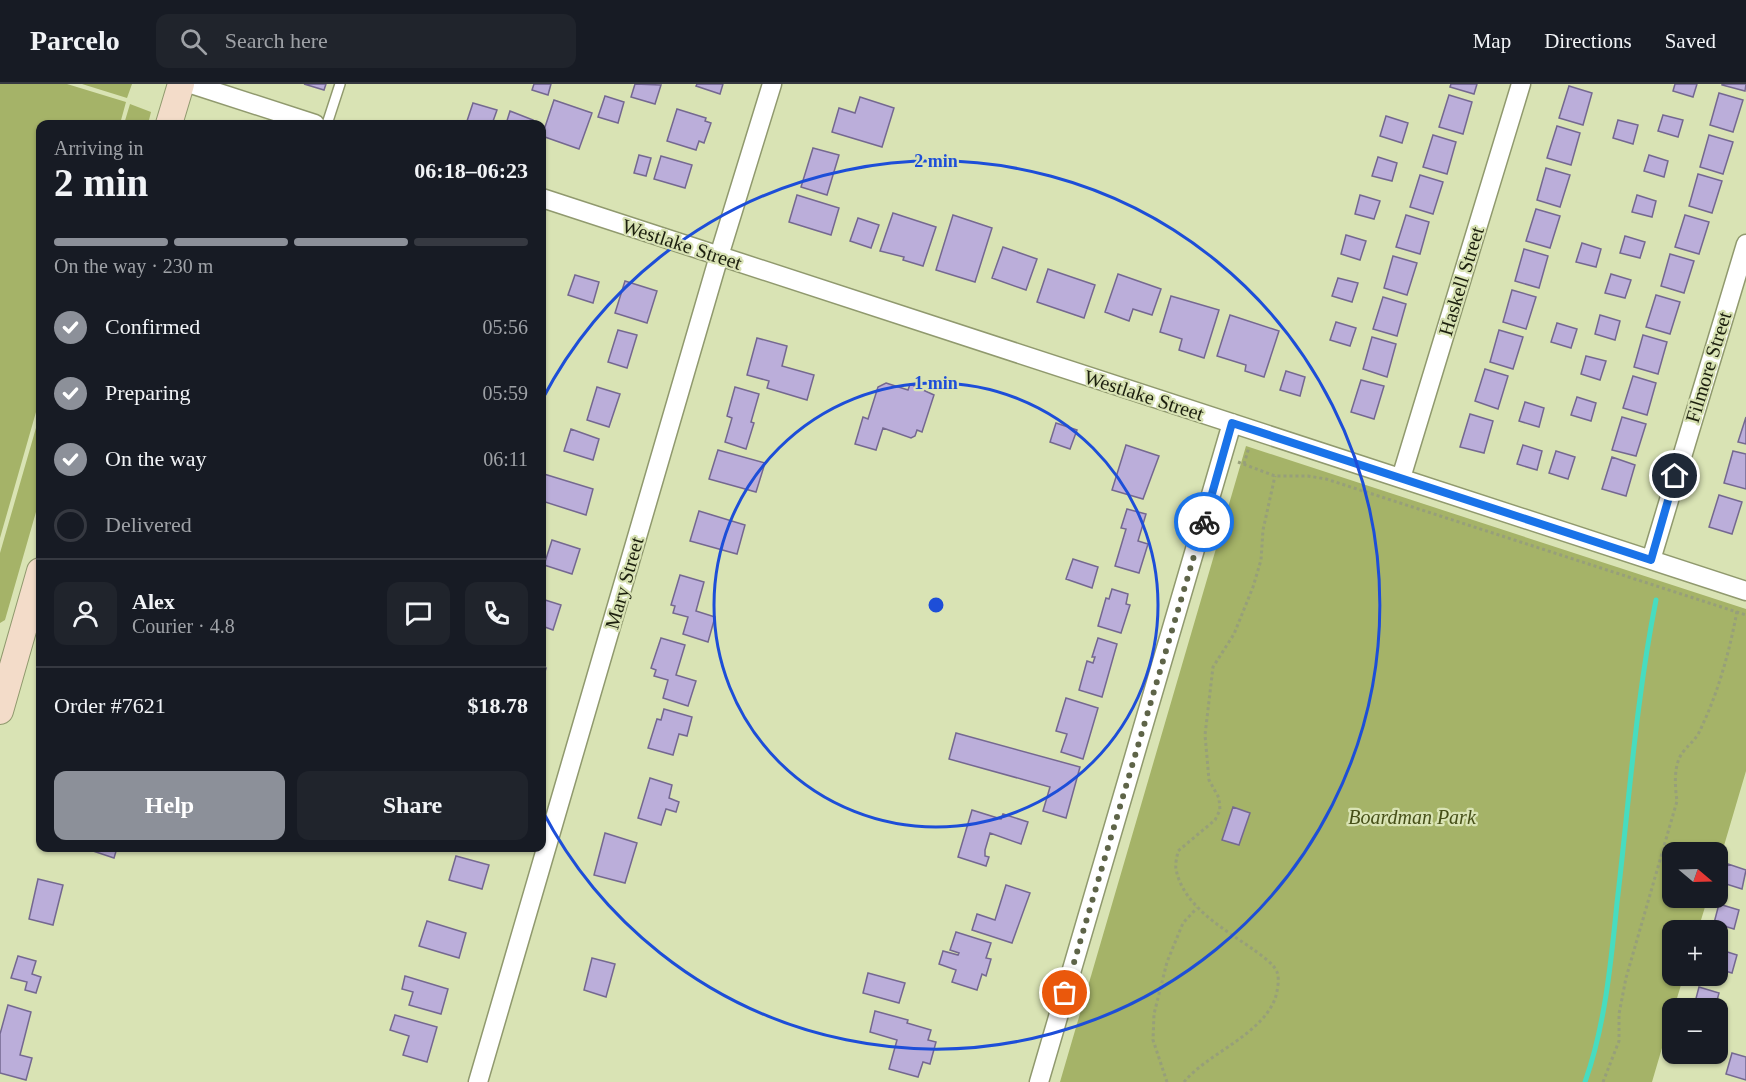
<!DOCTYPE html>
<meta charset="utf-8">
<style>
:root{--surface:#171b24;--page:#20242c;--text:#f1f3f6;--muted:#9ea1a6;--line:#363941;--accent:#8c9099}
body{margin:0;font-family:"Times New Roman",serif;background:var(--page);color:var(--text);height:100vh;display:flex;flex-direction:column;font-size:22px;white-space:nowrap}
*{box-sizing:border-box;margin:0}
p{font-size:20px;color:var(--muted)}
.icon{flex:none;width:33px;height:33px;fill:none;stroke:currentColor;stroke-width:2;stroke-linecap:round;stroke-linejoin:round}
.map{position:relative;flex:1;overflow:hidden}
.panel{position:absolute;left:36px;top:36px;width:510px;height:732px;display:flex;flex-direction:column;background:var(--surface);border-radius:12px;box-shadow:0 2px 4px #0004}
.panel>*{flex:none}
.needle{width:39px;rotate:109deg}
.tools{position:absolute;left:1662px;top:758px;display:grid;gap:12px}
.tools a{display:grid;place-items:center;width:66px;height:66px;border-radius:12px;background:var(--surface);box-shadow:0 2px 4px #0004;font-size:30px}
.pin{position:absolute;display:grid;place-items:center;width:51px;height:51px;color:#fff;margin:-26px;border:3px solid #fff;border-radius:50%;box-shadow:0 2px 6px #0007}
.courier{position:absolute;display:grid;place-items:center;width:60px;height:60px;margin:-30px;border:4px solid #1a73e8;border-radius:50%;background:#fff;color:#222;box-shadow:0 2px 8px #0007}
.head em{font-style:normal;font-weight:600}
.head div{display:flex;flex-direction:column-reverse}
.head{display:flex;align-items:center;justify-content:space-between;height:102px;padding:0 18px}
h1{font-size:39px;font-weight:600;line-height:45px}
.bar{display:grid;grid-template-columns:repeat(4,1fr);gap:9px 6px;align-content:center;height:72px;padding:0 18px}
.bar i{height:8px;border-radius:4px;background:var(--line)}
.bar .current{background:var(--accent)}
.bar p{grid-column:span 4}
.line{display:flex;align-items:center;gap:15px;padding:0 18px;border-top:2px solid var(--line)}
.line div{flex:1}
.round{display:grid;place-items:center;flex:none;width:63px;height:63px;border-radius:12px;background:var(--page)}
ol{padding:0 18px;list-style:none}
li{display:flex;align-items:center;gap:18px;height:66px}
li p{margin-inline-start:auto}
li .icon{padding:6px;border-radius:50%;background:var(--accent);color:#fff;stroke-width:4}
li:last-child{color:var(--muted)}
li i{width:33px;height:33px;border:3px solid var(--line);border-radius:50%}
.cta{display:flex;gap:12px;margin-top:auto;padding:12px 18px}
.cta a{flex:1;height:69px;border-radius:12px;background:var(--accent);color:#fff;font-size:24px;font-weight:600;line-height:69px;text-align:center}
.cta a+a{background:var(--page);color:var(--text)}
header{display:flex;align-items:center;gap:36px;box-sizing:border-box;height:84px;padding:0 30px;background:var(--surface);border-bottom:2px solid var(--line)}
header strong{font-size:28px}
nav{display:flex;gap:33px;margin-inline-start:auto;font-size:21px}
.search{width:420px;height:54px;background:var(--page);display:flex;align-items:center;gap:15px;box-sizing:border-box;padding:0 21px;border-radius:12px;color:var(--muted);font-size:22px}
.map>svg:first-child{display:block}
</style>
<header>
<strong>Parcelo</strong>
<div class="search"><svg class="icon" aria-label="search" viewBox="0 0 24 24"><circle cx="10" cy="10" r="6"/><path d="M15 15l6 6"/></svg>Search here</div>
<nav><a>Map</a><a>Directions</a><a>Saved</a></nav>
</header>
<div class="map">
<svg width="1746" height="998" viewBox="0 0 1746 998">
<rect width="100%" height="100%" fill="#d9e3b4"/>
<path fill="#a5b368" d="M0 0H67L126 18 120 40H40V314L0 454Z
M82 0H132L127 14Z
M130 20 151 28 148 40H124Z
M40 330V414L5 536 0 539V469Z
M1246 362 1746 525V687L1718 782V768H1672V813H1708L1698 846H1672V891H1684L1674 924H1672V930L1652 998H1060Z"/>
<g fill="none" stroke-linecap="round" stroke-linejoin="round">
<path stroke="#47dcc0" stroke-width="5" d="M1585 998C1605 942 1611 878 1617 819 1629 718 1636 616 1656 516"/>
</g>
<path fill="#bbaeda" stroke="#746890" stroke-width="1.5" d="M304 0H326L324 6Z
M534 0H551L548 11 532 6Z
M635 0 661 1 655 20 631 13Z
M697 0H723L720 10 696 2Z
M1451 0H1477L1474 10 1450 3Z
M1675 0H1697L1693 13 1673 7Z
M1746 0 1745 7 1722 1V0Z
M1569 2 1592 9 1583 41 1559 34Z
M1719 9 1743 16 1733 48 1710 41Z
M1449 11 1472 18 1463 50 1439 43Z
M605 12 624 18 618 39 598 33Z
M860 13 894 24 882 63 832 48 839 24 855 29Z
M554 16 592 29 579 65 542 52Z
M473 19 497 26 492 40H466Z
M677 25 706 34 705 37 711 39 704 59 699 57 696 66 667 57Z
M510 27 533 36 532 40H506Z
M1663 31 1683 36 1678 53 1658 47Z
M1386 32 1408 39 1402 59 1380 52Z
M1618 36 1638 41 1633 60 1613 54Z
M1557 42 1580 49 1571 81 1547 74Z
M1433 51 1456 58 1447 90 1423 83Z
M1709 51 1733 58 1723 90 1700 83Z
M813 64 839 71 827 111 801 103Z
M639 71 651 74 646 92 634 89Z
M1649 71 1668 77 1664 93 1644 87Z
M661 72 692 81 685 104 654 95Z
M1378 73 1397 79 1392 97 1372 92Z
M1546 84 1570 91 1560 123 1537 116Z
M1698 90 1722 97 1712 129 1689 122Z
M1420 91 1443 98 1433 130 1410 123Z
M797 111 839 124 831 151 789 138Z
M1360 111 1380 117 1374 135 1355 130Z
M1637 111 1656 117 1652 133 1632 128Z
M1536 125 1560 132 1550 164 1526 157Z
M893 129 936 143 923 182 903 176 904 173 880 167Z
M953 131 992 144 975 198 936 186Z
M1406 131 1429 138 1420 170 1396 163Z
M1685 131 1709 138 1699 170 1675 163Z
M858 134 879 141 871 164 850 157Z
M1346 151 1366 157 1360 176 1341 170Z
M1625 152 1645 158 1640 174 1620 169Z
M1582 159 1601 165 1596 183 1576 178Z
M1003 163 1037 175 1026 206 992 194Z
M1524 165 1548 172 1539 204 1515 197Z
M1670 170 1694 177 1684 209 1661 202Z
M1393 172 1417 179 1407 211 1384 204Z
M1048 185 1095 201 1084 234 1037 218Z
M1118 190 1161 205 1152 231 1133 225 1129 237 1105 228Z
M1611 190 1631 196 1625 214 1605 209Z
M575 191 599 198 593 219 568 211Z
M1338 194 1358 199 1352 218 1332 212Z
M625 197 657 207 647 239 615 229Z
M1512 206 1536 213 1526 245 1503 238Z
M1656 211 1680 218 1670 250 1646 243Z
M1171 212 1219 226 1204 274 1179 266 1182 255 1160 248Z
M1383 213 1406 220 1397 252 1373 245Z
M1230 231 1279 247 1264 293 1245 287 1246 281 1217 272Z
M1600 231 1620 237 1615 256 1595 250Z
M1336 238 1356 244 1350 262 1330 256Z
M1557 239 1577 245 1571 264 1551 258Z
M618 246 637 251 627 284 608 278Z
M1499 246 1523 253 1513 285 1490 278Z
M1643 251 1667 258 1658 290 1634 283Z
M1372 253 1396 260 1387 293 1363 285Z
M757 254 787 262 782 282 814 291 807 316 767 304 769 297 747 291Z
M1586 272 1606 277 1600 296 1581 290Z
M1485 285 1508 292 1498 325 1475 317Z
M1286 287 1305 293 1300 312 1280 306Z
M1633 292 1656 299 1647 331 1623 324Z
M1361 296 1384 302 1374 335 1351 328Z
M886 299 908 306 910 300 934 311 922 348 917 346 915 352 911 354 883 344 876 366 855 360 863 333 868 335 878 303Z
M597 303 620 310 609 343 587 336Z
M735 303 759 310 751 338 754 339 746 365 725 358 732 334 727 332Z
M1577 313 1596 319 1591 337 1571 331Z
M1525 318 1544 324 1539 343 1519 337Z
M1470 330 1493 337 1484 369 1460 363Z
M1622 333 1646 340 1636 372 1612 366Z
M1746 333V360L1738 358Z
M1056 339 1077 346 1070 365 1050 358Z
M571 345 599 355 593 376 564 367Z
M1126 361 1159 372 1143 415 1112 406Z
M1523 361 1542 367 1537 386 1517 380Z
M718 366 765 379 756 408 709 395Z
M1556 367 1575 373 1568 395 1549 389Z
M1733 367 1746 370V405L1724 399Z
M1612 373 1635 381 1626 412 1602 405Z
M544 390 593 405 586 431 542 417V398Z
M1719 411 1742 418 1732 450 1709 443Z
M1127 425 1146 430 1138 457 1148 460 1139 489 1115 482 1126 445 1121 444Z
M699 427 745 441 737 470 690 457Z
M552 456 580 465 572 490 544 481Z
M1073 475 1098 483 1092 504 1066 495Z
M680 491 704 498 696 527 715 533 708 558 683 550 688 533 673 529 675 522 671 521Z
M1112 505 1128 510 1126 520 1130 521 1121 549 1098 542 1106 514 1109 515Z
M542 515 561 521 553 546 542 542Z
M661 554 685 561 676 591 696 597 688 622 663 614 668 596 654 592 656 586 651 584Z
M1098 554 1117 560 1102 613 1079 606 1087 577 1093 579 1095 573H1092Z
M542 583 546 584 542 599Z
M1066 614 1098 624 1083 675 1061 668 1067 650 1056 647Z
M664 625 692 633 687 652 679 650 673 671 648 664 657 635 661 636Z
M956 649 1080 683 1066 734 1043 727 1050 703 949 675Z
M650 694 672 701 669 714 679 718 676 728 666 725 661 741 638 734Z
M1233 723 1250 729 1239 761 1222 756Z
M972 726 1001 735 1003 730 1028 738 1021 760 990 749 985 766V772L989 773 986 782 958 773Z
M605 749 637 759 625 799 594 791Z
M94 764H117L114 774 93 767Z
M456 772 489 781 482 805 449 796Z
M1728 780 1746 786 1742 805 1723 799Z
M38 795 63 801 53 841 29 835Z
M1006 801 1030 809 1012 859 972 846 977 830 995 836Z
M1719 820 1739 826 1734 845 1714 839Z
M427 837 466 849 459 874 419 862Z
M956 848 991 859 986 874 991 875 986 892 982 890 977 906 952 898 956 886 939 880 943 867 958 871 959 869 950 866Z
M1718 865 1737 871 1732 889 1718 885Z
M18 872 36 877 32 890 41 893 36 909 25 906 27 898 11 894Z
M592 874 615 880 606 913 584 906Z
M868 889 905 899 899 919 863 909Z
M405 892 448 905 441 930 409 921 413 908 402 905Z
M1699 903 1719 909 1715 924 1694 922Z
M8 921 31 928 20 971 32 974 26 996 0 989V950Z
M875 927 908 936 907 939 931 946 928 956 936 958 930 980 923 978 918 993 889 985 897 956 870 948Z
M395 931 437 943 427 978 403 971 409 952 390 946Z
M1732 969 1746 973V996L1726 990Z"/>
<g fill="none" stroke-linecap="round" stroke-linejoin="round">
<defs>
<path id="lane" d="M327 40 340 0"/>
<path id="street" d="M191 0 315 40
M542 114 1746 507
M1401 394 1521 0
M1651 476 1746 160
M478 998 719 172 772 0
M1039 998 1232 339"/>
<path id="secondary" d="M169 40 181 0
M0 627 40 487"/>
</defs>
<use href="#lane" stroke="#90996e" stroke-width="12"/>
<use href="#street" stroke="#90996e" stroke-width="21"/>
<use href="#secondary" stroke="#90996e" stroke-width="28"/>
<path stroke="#979f7a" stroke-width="3" stroke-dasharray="3 3" stroke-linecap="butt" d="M1238 378 1275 392H1308L1326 395 1746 531
M1244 380 1249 363
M1167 998 1153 956 1154 930 1167 878 1183 839 1197 824
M1184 998C1208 969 1260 952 1275 915 1277 909 1280 895 1277 888 1274 880 1261 871 1254 866 1226 846 1183 823 1176 785 1175 780 1177 773 1178 767L1215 736 1220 726 1219 714 1209 696 1205 651 1213 583 1234 550 1253 503 1261 476 1263 446 1275 392
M1603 998 1619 957V930L1626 894 1677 717C1675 702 1673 681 1683 668 1691 658 1697 655 1702 642 1719 606 1730 565 1737 527"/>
<use href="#lane" stroke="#fff" stroke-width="9"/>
<use href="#street" stroke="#fff" stroke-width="18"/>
<use href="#secondary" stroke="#f3dcc9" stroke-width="26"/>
</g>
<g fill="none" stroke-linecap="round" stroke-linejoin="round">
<path stroke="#5e6448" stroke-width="6" stroke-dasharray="0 10.8" d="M1065 909 1204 438"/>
<path stroke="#1a73e8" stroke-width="8" d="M1204 438 1232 339 1651 476 1675 392"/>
</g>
<g fill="none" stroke="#1d4ed8" stroke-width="3">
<circle cx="936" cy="521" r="222"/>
<path d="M542 316A444 444 0 1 1 542 726"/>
</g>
<g text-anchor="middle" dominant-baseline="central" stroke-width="4.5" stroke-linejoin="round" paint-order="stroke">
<g font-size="20" fill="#1c1f0e" stroke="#d9e3b4">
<text transform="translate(682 160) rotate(18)">Westlake Street</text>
<text transform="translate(1461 197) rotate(-73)">Haskell Street</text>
<text transform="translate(1708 283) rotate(-73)">Filmore Street</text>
<text transform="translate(1144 311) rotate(18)">Westlake Street</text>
<text transform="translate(624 499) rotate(-74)">Mary Street</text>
</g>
<g font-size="20" font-style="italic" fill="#464f18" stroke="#d9e3b4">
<text x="1412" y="733">Boardman Park</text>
</g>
</g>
<circle cx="936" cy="521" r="9" fill="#1d4ed8" stroke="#d9e3b4" stroke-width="3"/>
<g font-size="18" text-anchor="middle" font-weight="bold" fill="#1d4ed8" stroke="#d9e3b4" stroke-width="4.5" stroke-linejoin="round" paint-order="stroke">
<text x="936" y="83">2 min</text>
<text x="936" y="305">1 min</text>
</g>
</svg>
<div class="tools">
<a><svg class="needle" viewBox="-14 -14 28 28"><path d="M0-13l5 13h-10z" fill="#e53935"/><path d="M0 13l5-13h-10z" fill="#9ea1a6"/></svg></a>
<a>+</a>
<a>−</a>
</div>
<div class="pin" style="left:1065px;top:909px;background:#ea580c"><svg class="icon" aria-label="bag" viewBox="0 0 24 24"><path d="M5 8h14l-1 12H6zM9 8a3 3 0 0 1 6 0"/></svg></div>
<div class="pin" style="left:1675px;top:392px;background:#1f2937"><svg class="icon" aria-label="home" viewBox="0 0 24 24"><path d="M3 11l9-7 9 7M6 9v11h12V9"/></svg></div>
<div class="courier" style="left:1204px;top:438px"><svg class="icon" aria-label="bike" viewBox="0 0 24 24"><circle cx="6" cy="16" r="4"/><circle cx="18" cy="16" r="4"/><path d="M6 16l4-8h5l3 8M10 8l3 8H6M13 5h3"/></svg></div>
<section class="panel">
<div class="head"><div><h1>2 min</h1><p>Arriving in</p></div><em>06:18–06:23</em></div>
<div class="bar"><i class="current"></i><i class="current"></i><i class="current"></i><i></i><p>On the way · 230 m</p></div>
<ol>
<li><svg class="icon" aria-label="check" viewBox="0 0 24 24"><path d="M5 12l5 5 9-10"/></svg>Confirmed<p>05:56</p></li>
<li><svg class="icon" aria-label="check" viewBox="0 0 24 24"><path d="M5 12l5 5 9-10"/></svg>Preparing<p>05:59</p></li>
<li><svg class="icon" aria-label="check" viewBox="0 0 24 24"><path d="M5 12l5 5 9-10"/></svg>On the way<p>06:11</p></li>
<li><i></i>Delivered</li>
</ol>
<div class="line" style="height:108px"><a class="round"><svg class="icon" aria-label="person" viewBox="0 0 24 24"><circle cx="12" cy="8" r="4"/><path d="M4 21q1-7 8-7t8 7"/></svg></a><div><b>Alex</b><p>Courier · 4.8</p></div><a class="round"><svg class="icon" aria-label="chat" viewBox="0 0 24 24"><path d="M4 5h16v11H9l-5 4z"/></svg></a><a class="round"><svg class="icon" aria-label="phone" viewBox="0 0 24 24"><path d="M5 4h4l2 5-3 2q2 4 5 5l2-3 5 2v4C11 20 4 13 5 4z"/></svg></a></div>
<div class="line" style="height:78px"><div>Order #7621</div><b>$18.78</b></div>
<div class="cta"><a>Help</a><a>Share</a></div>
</section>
</div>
